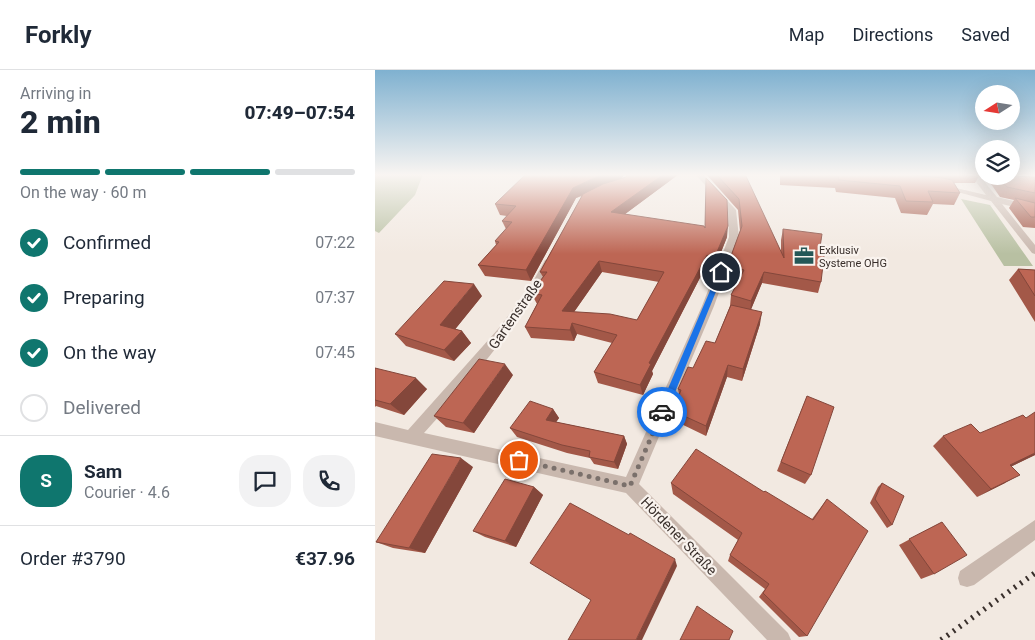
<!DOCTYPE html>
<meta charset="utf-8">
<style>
:root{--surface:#fff;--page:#f2f2f3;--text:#1f2937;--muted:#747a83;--line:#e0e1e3;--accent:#0f766e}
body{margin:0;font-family:Roboto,sans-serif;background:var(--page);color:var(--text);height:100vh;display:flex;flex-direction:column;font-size:19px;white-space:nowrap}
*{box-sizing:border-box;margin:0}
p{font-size:16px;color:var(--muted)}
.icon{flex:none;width:28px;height:28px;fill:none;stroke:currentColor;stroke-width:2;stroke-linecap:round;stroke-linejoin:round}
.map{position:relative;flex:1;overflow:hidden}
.drawer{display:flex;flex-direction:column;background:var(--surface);width:375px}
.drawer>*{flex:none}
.needle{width:32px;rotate:258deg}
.buttons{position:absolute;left:600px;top:15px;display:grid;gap:10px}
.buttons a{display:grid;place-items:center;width:45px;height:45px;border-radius:50%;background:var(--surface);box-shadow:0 5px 20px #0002;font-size:25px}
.pin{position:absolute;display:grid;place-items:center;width:42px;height:42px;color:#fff;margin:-21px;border:2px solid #fff;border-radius:50%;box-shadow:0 1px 5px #0007}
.courier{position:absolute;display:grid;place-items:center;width:50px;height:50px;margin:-25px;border:4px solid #1a73e8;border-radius:50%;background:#fff;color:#222;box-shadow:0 1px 6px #0007}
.overview em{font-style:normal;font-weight:800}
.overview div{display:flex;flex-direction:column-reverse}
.overview{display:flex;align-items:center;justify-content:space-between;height:85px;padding:0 20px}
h1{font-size:32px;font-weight:800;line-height:38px}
.bar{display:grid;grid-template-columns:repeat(4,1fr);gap:8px 5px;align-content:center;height:60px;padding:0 20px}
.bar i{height:6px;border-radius:4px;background:var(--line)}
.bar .current{background:var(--accent)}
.bar p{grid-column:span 4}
.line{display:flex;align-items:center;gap:12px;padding:0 20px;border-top:1px solid var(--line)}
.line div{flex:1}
.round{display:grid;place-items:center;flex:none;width:52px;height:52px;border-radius:20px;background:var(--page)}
ol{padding:0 20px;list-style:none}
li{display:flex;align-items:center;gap:15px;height:55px}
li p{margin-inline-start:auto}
li .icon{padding:5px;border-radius:50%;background:var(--accent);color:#fff;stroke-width:4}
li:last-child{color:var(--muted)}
li i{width:28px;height:28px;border:2px solid var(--line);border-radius:50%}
header{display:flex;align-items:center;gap:30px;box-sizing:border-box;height:70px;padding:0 25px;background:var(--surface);border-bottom:1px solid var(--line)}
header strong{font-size:24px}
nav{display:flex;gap:28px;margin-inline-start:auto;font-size:18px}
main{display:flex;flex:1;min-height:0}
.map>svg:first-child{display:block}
</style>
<header>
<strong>Forkly</strong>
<nav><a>Map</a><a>Directions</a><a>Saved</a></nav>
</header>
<main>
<section class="drawer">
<div class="overview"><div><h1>2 min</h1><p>Arriving in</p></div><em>07:49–07:54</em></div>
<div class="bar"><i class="current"></i><i class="current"></i><i class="current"></i><i></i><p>On the way · 60 m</p></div>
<ol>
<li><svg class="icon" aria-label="check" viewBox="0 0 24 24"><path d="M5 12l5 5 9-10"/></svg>Confirmed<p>07:22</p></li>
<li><svg class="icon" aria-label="check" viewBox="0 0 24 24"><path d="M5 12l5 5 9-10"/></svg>Preparing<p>07:37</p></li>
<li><svg class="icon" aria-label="check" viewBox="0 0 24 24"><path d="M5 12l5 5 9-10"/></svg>On the way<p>07:45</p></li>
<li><i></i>Delivered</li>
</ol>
<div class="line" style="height:90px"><b class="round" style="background:var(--accent);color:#fff">S</b><div><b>Sam</b><p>Courier · 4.6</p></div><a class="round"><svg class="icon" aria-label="chat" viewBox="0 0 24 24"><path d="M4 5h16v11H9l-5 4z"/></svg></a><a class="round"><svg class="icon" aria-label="phone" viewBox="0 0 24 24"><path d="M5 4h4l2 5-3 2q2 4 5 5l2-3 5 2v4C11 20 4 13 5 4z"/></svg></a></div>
<div class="line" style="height:65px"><div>Order #3790</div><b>€37.96</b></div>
</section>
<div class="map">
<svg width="660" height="570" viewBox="0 0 660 570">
<rect width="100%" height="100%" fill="#f2e9e1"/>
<path fill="#b8c0a2" d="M0 104H48L40 125 4 163 0 161Z
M586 129 615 135 658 196H629Z"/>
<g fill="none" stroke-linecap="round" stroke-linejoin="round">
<path fill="#c9b8ae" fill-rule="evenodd" d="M320 104H328L361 140 364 167 339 236 264 414 413 563 416 570H392L251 423 0 366V352L33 360 124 258 156 215 170 190 174 189 179 192C143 255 97 309 49 363L251 407 327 236 354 167 353 140Z
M595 104H603L622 127 660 136V142L627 134 660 175V184L657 183 616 131 564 117 568 115 611 125Z
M660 450V470L599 515 592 517 585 515 583 508 585 501Z"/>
<path stroke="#392f2b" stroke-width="5.5" stroke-dasharray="2 5.5" stroke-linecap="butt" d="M566 570 660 503"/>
</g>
<path fill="#a35848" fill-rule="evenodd" d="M250 104 246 109 304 104 250 144 352 167 339 200 331 196 277 301 278 304 268 325 223 313 219 302 237 273 202 264 199 271 156 268 150 257 162 234 156 223 168 207 165 202 207 126 201 128 156 211 110 206 103 195 121 175 120 171 131 159 127 151 132 146 125 145 120 134ZM227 202 284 212 262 250 199 242Z
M331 104H370L406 183V170L408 159 445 177 446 212 443 223 387 213 376 239 385 254 367 311 352 307 331 366 300 351 298 341 304 326 303 319 318 298 340 273 355 236 356 225 364 210 352 206 353 194 365 161 363 140Z
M405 104H609V106L660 107V158L648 157 634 138 639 130 625 127 616 114 617 113H613L605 104 600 113H579L585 123 579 135 558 134 552 145 526 143 520 128 461 122 460 118 405 115Z
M643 199 660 200V252L634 210Z
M107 226 80 259 87 261 96 273 79 291 31 276 20 264Z
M0 298 52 319 29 345 1 336 0 337Z
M138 305 99 363 71 357 59 346Z
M432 326 436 405 430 414 402 401Z
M178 339 184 348 181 352 249 366 252 374 243 399 219 394 215 388 192 383 142 367 135 358Z
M605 363 660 385 637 396 630 413 602 427 558 376 568 366Z
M98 397 50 483 18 478 1 472Z
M296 413 389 422 437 449 452 429 432 566 424 567 384 527 390 519 353 491 355 485 363 470 298 424Z
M507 413 517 455 512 458 495 433 503 417Z
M159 417 168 425 141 477 110 467 98 461Z
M567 452 559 504 546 509 524 475Z"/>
<path fill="#84473b" d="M229 104H250L245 110 223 117 201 128 156 211 151 200 198 118 221 107Z
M289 104H304L238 153 236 142Z
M353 156 352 167 339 200V189Z
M332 185 331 196 277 301 278 304 268 325 265 315 274 293Z
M224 191 227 202 192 252 187 241Z
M389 202 387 213 375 242 376 231Z
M99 214 107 226 74 267 65 255Z
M387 242 385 254 367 311 368 299Z
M197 253 202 264 199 271 195 260Z
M87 261 96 273 79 291 69 280Z
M130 294 138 305 99 363 88 353Z
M353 295 352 307 331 366V356Z
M41 308 52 319 29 345 15 334Z
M178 339 184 348 177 358 171 350Z
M249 366 252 374 243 399 239 392Z
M660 383V385L621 404 635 395Z
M86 388 98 397 50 483 34 478Z
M645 405 630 413 602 427 616 419Z
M159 417 168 425 141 477 130 471Z
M300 489 302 496 267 570H261Z"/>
<path fill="#bd6654" stroke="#84473b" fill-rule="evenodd" d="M151 104H229L221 107 198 118 151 200 103 195 124 172 120 171 137 152 127 151 141 136 120 134Z
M253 104H289L236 142 329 156 330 158 331 108 352 130 353 156 339 189 332 185 274 293 276 294 265 315 219 302 242 265 197 253 195 260 150 257 167 225 156 223 172 202H165L208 124 228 114 251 107ZM224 191 289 202 262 250 235 244 187 241Z
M341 104H370L409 188 408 159 447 164 445 177 450 178 446 212 389 202 376 231 356 225 369 200 353 194 367 156 364 129Z
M430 104H527L568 108 577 110 585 123 553 121 558 132 531 131 525 116 464 110 463 106Z
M623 106H636L660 107V123L632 117Z
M640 128 660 133V147H656Z
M643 199 660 200V226Z
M69 211 99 214 65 255 87 261 69 280 20 264Z
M356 235 387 242 368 299 353 295 331 356 298 341 306 320 303 319 313 297 318 298 331 271 340 273Z
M104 289 130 294 88 353 59 346Z
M0 298 41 308 15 334 0 330Z
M432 326 459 337 436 405 406 392Z
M155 331 178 339 171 350 249 366 239 392 214 387 215 381 187 375 135 358Z
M660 342V383L635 395 645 405 616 419 568 366 596 354 605 363 648 345 651 348Z
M321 379 389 422 390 421 438 450 452 429 493 461 432 566 388 523 394 514 355 485 367 463 296 413Z
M57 384 86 388 34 478 1 472Z
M130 409 159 417 130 471 98 461Z
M507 413 529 426 517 455 500 429Z
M195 433 254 465 255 463 300 489 261 570H193L216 530 155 493Z
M567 452 592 485 559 504 534 469Z
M322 536 358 561 354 570H305Z"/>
<linearGradient id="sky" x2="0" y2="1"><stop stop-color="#7fb1d0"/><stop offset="0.57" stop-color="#f9f5f2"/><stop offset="1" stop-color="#f9f5f2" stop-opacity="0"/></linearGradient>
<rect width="660" height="184" fill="url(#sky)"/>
<path fill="#1a73e8" d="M346 199 349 202 292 342 290 345H284L283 342 343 202Z"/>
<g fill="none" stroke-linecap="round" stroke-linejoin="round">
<path stroke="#7a706b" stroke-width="5" stroke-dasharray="0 9" d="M144 390 255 416 287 342"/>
</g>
<defs>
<symbol id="office-bare" viewBox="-9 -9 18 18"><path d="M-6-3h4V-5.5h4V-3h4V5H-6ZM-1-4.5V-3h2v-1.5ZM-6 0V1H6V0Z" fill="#245757" stroke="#f9f3ee" stroke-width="2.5" paint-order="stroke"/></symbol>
</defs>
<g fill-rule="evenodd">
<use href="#office-bare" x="415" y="172" width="28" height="28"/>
</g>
<g text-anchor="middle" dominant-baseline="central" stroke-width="4.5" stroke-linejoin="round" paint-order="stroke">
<g font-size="11" fill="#392f2b" stroke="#f9f3ee" text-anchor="start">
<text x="444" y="180">Exklusiv<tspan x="444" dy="13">Systeme OHG</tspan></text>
</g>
<g font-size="14" fill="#392f2b" stroke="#f9f3ee">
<text transform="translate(140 244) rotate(-55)">Gartenstraße</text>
<text transform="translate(304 466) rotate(46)">Hördener Straße</text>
</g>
</g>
</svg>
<div class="buttons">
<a><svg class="needle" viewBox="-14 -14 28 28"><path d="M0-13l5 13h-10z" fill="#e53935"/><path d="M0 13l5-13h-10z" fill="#747a83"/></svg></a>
<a><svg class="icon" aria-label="layers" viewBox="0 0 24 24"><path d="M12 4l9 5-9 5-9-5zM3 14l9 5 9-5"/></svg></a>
</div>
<div class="pin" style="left:144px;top:390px;background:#ea580c"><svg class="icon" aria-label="bag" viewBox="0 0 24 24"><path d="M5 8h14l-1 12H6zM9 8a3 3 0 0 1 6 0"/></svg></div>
<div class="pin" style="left:346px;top:202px;background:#1f2937"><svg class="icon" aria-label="home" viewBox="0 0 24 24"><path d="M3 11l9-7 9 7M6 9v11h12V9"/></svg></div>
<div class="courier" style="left:287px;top:342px"><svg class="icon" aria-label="car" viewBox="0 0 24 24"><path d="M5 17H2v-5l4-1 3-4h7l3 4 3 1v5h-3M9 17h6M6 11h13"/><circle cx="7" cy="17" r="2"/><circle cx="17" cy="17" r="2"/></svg></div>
</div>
</main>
